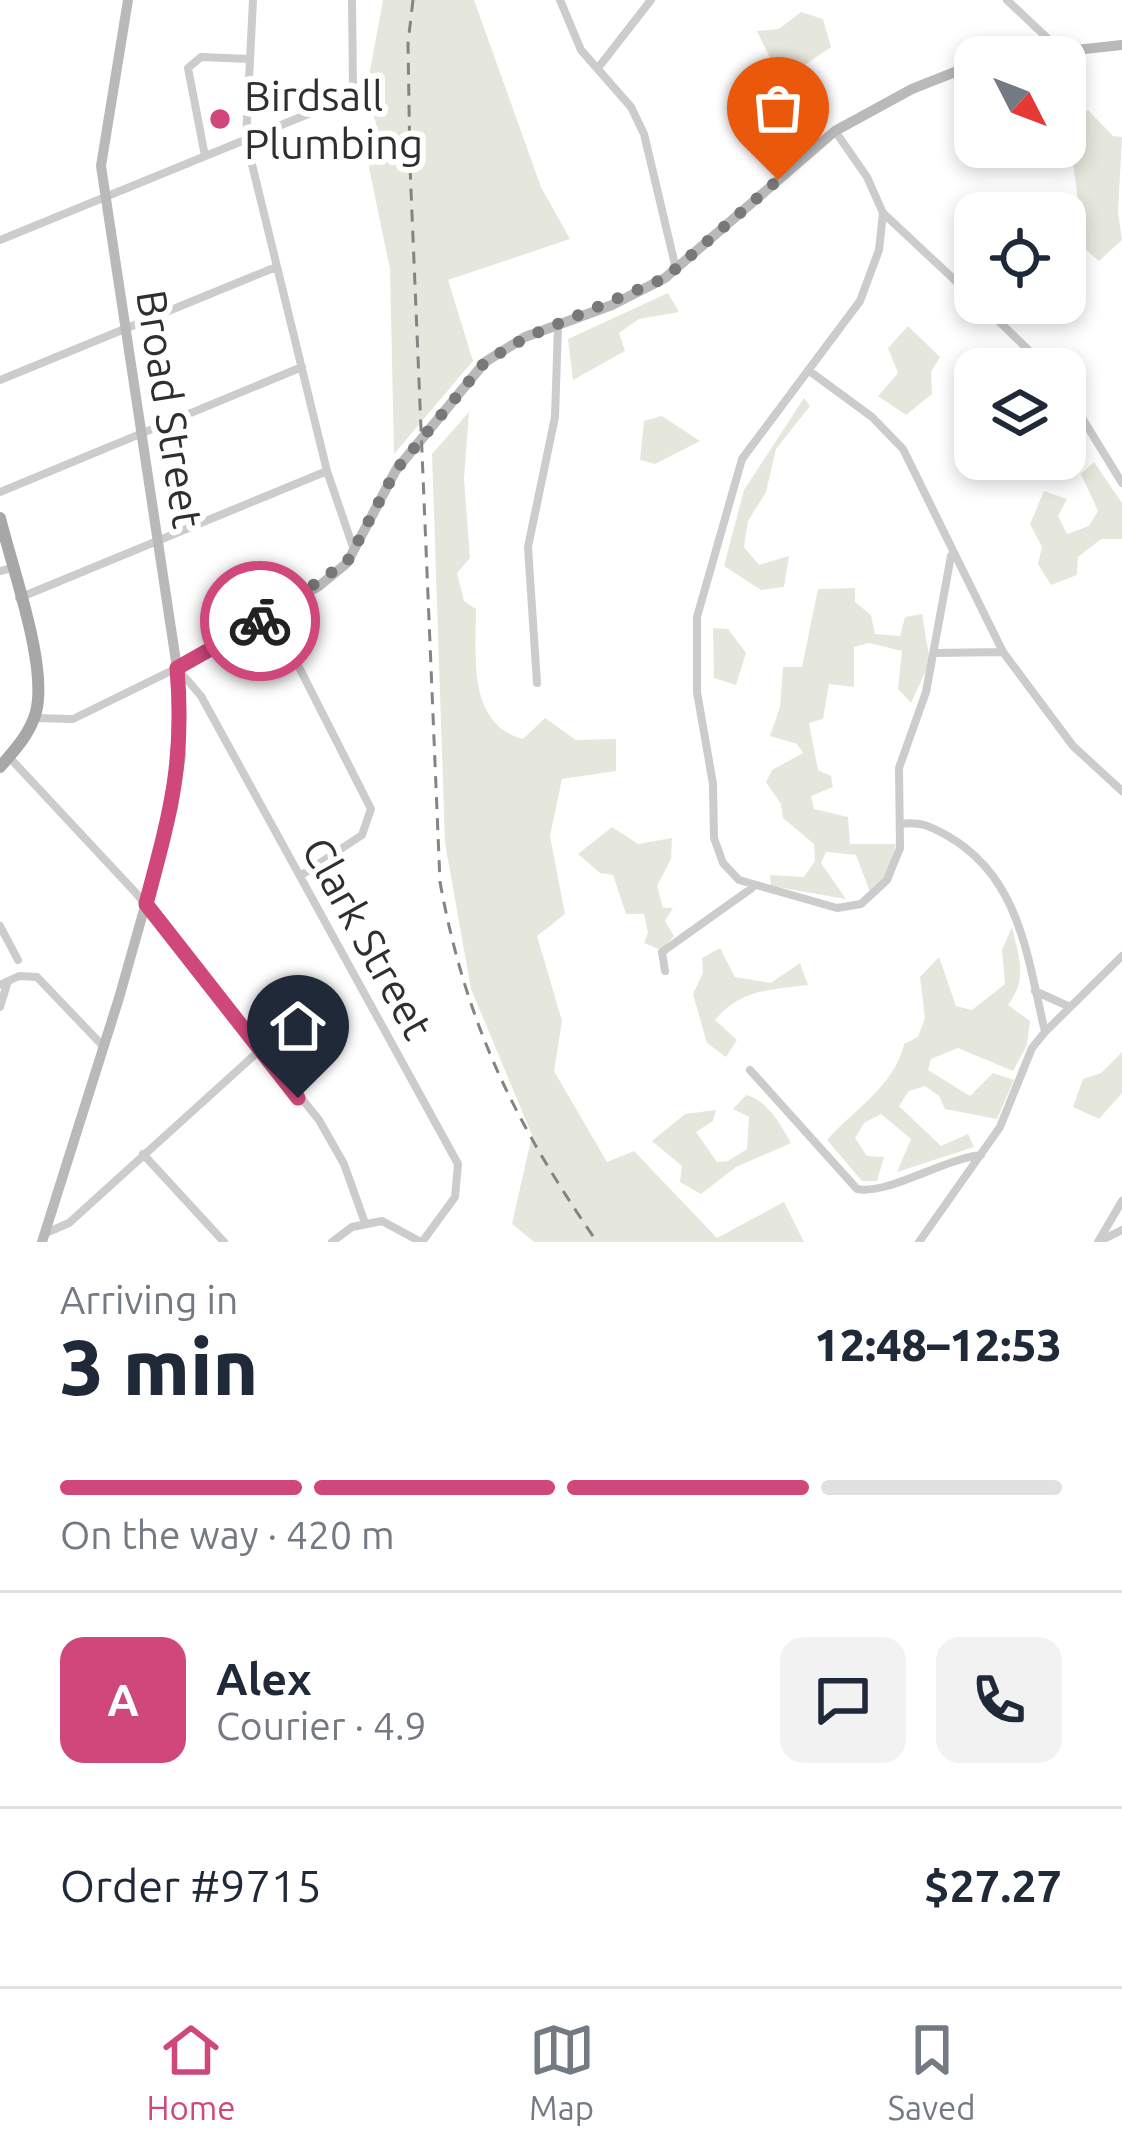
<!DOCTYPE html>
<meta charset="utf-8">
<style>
:root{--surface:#fff;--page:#f2f2f3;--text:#1f2937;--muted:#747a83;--line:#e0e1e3;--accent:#d0477b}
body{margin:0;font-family:Ubuntu,sans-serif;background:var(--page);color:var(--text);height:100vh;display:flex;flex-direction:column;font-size:45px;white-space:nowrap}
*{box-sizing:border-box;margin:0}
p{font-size:39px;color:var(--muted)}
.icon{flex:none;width:66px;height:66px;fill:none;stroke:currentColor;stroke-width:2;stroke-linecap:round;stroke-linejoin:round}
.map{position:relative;height:1242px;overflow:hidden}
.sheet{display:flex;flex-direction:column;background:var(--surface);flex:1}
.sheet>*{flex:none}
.needle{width:78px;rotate:132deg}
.controls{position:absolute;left:954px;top:36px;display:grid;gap:24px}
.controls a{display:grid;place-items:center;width:132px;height:132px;border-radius:24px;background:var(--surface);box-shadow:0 6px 18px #0003;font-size:60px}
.pin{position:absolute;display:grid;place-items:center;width:102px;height:102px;color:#fff;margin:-123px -51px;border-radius:50% 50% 50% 0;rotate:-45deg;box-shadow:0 0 12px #0007}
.pin .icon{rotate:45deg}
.courier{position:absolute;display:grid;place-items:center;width:120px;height:120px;margin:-60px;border:9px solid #d0477b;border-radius:50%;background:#fff;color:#222;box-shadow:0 3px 15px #0007}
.head em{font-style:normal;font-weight:800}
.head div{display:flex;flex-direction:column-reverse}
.head{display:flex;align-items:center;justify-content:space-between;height:204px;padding:0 60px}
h1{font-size:78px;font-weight:800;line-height:90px}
.bar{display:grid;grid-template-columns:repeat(4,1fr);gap:18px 12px;align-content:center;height:144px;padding:0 60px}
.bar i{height:15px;border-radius:9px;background:var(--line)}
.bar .on{background:var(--accent)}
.bar p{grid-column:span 4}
.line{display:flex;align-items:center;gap:30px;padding:0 60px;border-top:3px solid var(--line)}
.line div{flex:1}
.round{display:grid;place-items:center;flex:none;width:126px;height:126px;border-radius:24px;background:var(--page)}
.menu{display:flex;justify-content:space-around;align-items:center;height:168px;border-top:3px solid var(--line);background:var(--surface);font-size:33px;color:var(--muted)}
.menu a{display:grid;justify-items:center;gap:6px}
.menu .on{color:var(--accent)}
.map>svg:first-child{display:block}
</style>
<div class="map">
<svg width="1122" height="1242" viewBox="0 0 1122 1242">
<rect width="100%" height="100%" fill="#fff"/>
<path fill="#e6e7dc" d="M383 0H474L541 187 570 239 448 280 473 361 394 454 390 269 369 168 376 123 366 92Z
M801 12 823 19 831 47 793 73 763 75 749 95 742 83 770 58 757 31 779 29Z
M1088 110 1113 136 1122 137 1118 212 1122 240 1099 261 1073 239 1078 201 1068 124Z
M668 293 679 312 639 319 619 333 625 351 573 380 568 339Z
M908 326 940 357 931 372 932 394 906 415 878 396 898 373 888 348Z
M804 398 810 406 776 449 766 492 748 521 744 547 759 565 789 556 784 587 761 590 724 566 744 490Z
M469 412 464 479 470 558 457 573 464 601 476 609C476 656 467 724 523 739L545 718 576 740 616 739V771L562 779 550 836 565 914 537 936 562 1021 554 1071 607 1162 634 1151 717 1238 784 1202 804 1242H534L512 1224 532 1135 471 989 445 843 432 454Z
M662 416 700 441 655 464 640 460 644 421Z
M1094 462 1122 503V539H1101L1078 557 1077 575 1051 585 1038 564 1042 547 1030 524 1044 491 1067 499 1058 516 1067 534 1089 526 1098 511 1081 474Z
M855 588V602L871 615 875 634 900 636 905 617 922 614 930 662 911 703 898 689 902 651 869 643 854 647V687L829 684 823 719 809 723 818 770 831 776 833 787 811 796 814 809 848 817 850 844H896L888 875 870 892 856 855 826 852 821 863 846 899 771 886 770 875 804 877 815 861 814 844 783 818 781 804 766 782 772 770 803 753 797 744 770 736 780 707 783 667H802L818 589Z
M713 628 728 629 746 653 736 685 714 678Z
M612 827 638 844 672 838 671 859 657 886 663 908H673L665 921 674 936 661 950 644 943 648 933 644 914H626L613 875 600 873 578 854Z
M1012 927C1019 958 1028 979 1008 1005L1030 1021 1027 1045 1013 1071 958 1048 931 1059 928 1070 970 1096 993 1073 1014 1080 997 1119 945 1109 939 1096 925 1086 909 1091 899 1106 941 1146 968 1134 974 1147 897 1172 911 1139 881 1114 864 1123 855 1138 867 1156 884 1157 877 1181H862L827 1140C854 1109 894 1087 904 1044L918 1037 925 1018 920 977 939 957 956 1006 972 1010 1005 984 1002 950Z
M720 948 735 977 771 983 800 963 808 985C770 990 741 989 715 1020L737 1040 726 1057 707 1043 693 994 703 973 702 958Z
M1122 1052V1093L1099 1119 1073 1107 1083 1079 1101 1073Z
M746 1095C767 1100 781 1125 791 1143L736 1167 701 1194 680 1182 682 1166 652 1141 685 1114 716 1110 713 1121 696 1132 717 1162 728 1161 747 1149 749 1117 733 1109Z"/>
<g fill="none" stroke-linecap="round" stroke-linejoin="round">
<path stroke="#ccc" stroke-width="8" d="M253 0 246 140 327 471 354 550
M560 0 581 50 631 107 644 134 676 269
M1007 0 1061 51
M598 68 651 0
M835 131 867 177 883 213 975 299
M205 156 188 68 201 57 250 59
M883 213 879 250 860 301 742 459 697 617V692L713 784 714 838 723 863 739 880 837 908 861 904 887 880 900 848 899 768 926 692 951 556
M0 240 340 101 353 87 352 0
M980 303 1048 369
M808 370 872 417 903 449 1003 652 1073 746 1122 791
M0 380 276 267
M1065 390 1122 483
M0 492 302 367
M0 571 12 568
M19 598 327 471
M272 614 371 809 362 835 300 876
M935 653 1003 652
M537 683 528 547 555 417 558 326
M35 718 73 719 177 668 201 696 458 1164 455 1197 422 1242
M9 757 135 892 319 1120 344 1164 365 1223
M901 824C919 821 930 826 946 835 1020 876 1027 956 1045 1032L1032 1048 1000 1127 919 1242
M0 926 18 960
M665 971 662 952 752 888
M0 985 19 976 37 977 102 1045
M1035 991 1070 1007
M0 1007 8 981
M1045 1032 1122 956
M750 1070 857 1189C888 1195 943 1159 981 1155
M143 1154 224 1242
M46 1233 69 1223 259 1051
M1102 1240 1122 1230
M332 1242 352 1227 382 1221 421 1242
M1098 1242 1122 1201"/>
<path stroke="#b9b9b9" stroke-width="10" d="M1011 57 1122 45
M177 668 319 586 347 563 396 470 485 362 525 337 612 305 665 278 835 131 912 89 975 64
M42 1242 119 998 173 807 181 755 177 668 101 166 128 0"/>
<path stroke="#a7a7a7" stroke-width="12" d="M0 518C12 568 48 665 36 712 30 734 14 751 0 767"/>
<path stroke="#848484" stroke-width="3" stroke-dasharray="12 9" stroke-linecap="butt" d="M413 0 408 43 410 166 440 882C466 1025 515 1123 597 1242"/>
</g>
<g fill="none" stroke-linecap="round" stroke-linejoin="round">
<path stroke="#787878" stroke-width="12" stroke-dasharray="0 21.6" d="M260 621 347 562 396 470 485 362 525 338 665 278 778 180"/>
<path stroke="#d0477b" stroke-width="15" d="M260 621 177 668C185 763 170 814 146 904L298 1098"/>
</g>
<circle fill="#d0477b" stroke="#fff" stroke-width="4.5" cx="220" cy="119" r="12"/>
<g text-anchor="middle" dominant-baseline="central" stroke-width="12" stroke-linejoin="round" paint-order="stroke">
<g font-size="42" fill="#2f2f2f" stroke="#fff" text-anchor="start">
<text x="244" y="95">Birdsall<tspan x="244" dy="48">Plumbing</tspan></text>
</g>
<g font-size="42" fill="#2f2f2f" stroke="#fff">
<text transform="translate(170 409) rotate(81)">Broad Street</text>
<text transform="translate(368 938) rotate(61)">Clark Street</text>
</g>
</g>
</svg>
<div class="controls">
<a><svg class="needle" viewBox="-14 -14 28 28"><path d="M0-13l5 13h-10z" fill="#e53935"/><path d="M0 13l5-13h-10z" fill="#747a83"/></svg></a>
<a><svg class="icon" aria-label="locate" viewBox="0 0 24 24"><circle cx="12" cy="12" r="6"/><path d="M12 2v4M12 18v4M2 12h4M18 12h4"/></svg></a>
<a><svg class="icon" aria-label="layers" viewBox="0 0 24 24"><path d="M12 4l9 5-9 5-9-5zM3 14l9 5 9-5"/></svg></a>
</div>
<div class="pin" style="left:778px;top:180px;background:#ea580c"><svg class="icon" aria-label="bag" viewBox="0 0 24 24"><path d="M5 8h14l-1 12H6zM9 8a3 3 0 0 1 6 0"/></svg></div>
<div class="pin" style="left:298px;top:1098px;background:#1f2937"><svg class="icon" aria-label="home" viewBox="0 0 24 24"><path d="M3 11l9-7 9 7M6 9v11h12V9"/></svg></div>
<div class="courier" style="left:260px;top:621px"><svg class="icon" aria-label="bike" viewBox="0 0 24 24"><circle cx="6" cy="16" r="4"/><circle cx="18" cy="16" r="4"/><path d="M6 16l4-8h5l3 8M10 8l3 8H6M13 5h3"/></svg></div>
</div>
<section class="sheet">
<div class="head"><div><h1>3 min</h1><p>Arriving in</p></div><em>12:48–12:53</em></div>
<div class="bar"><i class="on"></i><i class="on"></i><i class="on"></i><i></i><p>On the way · 420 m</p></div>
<div class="line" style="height:216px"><b class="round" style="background:var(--accent);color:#fff">A</b><div><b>Alex</b><p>Courier · 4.9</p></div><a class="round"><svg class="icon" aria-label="chat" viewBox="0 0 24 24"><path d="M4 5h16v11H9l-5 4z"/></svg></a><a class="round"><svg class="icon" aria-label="phone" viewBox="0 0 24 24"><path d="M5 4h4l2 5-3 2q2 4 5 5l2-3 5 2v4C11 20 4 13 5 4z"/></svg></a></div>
<div class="line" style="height:156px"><div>Order #9715</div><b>$27.27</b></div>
</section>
<nav class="menu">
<a class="on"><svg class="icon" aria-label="home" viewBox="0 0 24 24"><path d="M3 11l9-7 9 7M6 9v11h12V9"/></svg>Home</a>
<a><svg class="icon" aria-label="map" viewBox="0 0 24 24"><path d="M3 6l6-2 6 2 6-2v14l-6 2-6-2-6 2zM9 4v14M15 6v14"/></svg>Map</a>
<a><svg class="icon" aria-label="saved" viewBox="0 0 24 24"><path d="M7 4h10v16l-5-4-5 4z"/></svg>Saved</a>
</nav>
